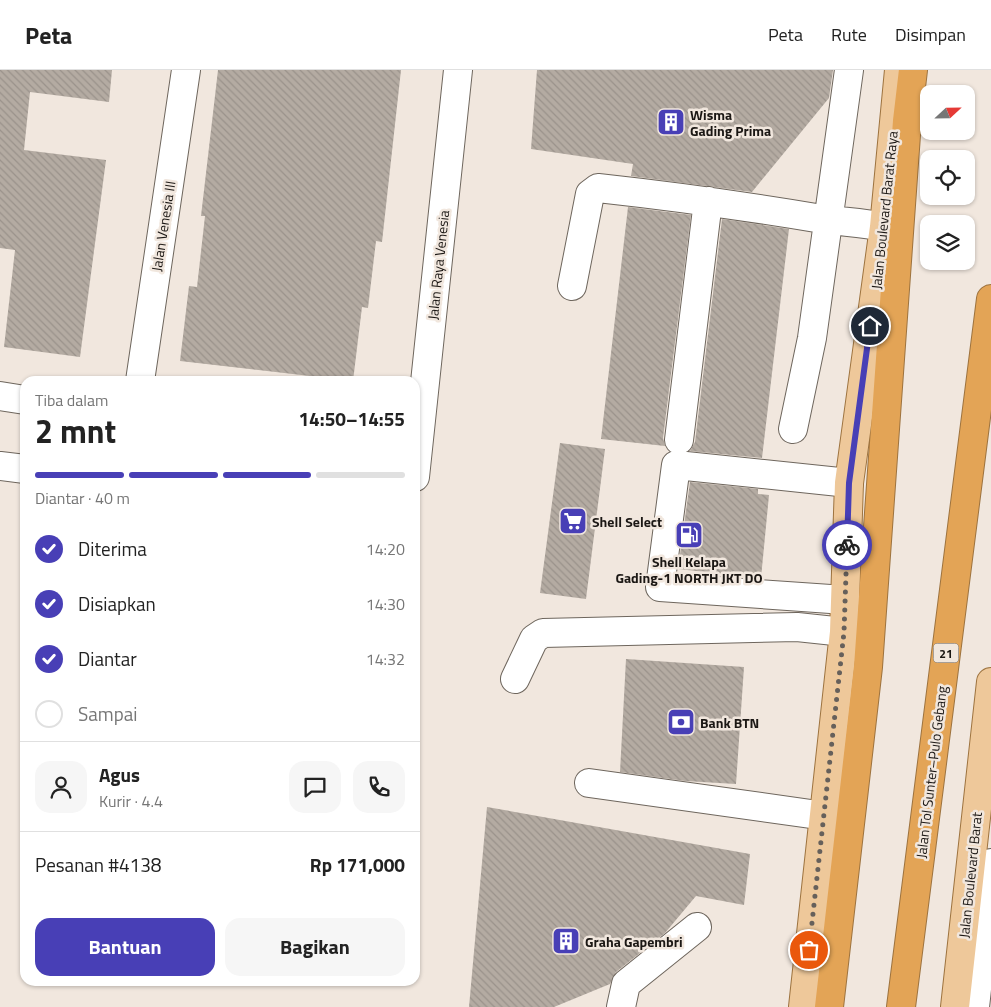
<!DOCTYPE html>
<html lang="id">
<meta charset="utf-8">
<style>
:root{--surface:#fff;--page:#f6f6f6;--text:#222;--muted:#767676;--line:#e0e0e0;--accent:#483fb6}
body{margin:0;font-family:"Titillium Web",sans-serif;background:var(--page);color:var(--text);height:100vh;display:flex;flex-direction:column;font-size:19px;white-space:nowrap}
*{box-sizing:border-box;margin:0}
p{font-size:16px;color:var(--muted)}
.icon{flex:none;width:28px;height:28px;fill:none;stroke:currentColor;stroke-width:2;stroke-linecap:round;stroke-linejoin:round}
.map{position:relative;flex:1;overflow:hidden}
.drawer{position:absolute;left:20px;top:306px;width:400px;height:610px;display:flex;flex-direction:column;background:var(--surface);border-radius:15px;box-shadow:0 1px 4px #0004}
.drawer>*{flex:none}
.needle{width:32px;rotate:68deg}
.controls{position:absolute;left:920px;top:15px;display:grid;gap:10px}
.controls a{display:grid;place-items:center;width:55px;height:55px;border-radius:10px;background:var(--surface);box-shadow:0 1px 4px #0004;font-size:25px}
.pin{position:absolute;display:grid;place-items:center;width:42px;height:42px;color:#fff;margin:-21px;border:2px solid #fff;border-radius:50%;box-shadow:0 1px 5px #0007}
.courier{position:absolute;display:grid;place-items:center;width:50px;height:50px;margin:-25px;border:4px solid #483fb6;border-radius:50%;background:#fff;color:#222;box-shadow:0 1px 6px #0007}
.overview em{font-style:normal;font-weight:700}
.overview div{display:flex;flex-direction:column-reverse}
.overview{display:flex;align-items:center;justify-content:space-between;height:85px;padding:0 15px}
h1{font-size:32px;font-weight:700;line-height:38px}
.bar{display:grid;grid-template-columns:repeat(4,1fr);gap:8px 5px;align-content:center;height:60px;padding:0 15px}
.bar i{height:6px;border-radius:4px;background:var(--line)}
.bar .current{background:var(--accent)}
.bar p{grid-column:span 4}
.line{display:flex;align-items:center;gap:12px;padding:0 15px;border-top:1px solid var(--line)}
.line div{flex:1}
.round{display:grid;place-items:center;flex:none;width:52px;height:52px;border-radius:15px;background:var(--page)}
ol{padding:0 15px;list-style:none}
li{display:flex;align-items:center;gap:15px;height:55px}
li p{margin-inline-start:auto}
li .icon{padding:5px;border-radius:50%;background:var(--accent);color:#fff;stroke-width:4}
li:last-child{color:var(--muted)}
li i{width:28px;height:28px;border:2px solid var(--line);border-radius:50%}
.primary-button{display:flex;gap:10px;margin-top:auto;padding:10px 15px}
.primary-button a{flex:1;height:58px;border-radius:15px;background:var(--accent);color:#fff;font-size:20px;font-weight:700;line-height:58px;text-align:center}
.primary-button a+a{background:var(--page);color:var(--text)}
header{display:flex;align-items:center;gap:30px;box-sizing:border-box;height:70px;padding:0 25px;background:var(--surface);border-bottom:1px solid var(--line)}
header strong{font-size:24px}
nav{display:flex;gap:28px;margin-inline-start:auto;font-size:18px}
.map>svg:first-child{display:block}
</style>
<header>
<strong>Peta</strong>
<nav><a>Peta</a><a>Rute</a><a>Disimpan</a></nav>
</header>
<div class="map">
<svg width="991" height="937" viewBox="0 0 991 937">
<defs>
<pattern id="building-back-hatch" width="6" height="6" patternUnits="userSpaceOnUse" patternTransform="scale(1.25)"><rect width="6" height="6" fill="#b4aba2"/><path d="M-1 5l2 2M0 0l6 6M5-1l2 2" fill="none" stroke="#9a928b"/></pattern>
</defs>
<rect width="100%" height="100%" fill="#f1e7de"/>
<path fill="url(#building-back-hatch)" d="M0 0H112L109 32 30 22 24 80 106 90 80 287 4 277 15 180 0 178Z
M218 0H401L382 172 376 171 368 238 362 237 353 311 180 291 189 216 197 217 205 146H201Z
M537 0H833L829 28 752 122 631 106 633 94 531 79Z
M628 137 691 145 663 368 665 376 601 369Z
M722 149 789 159 762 388 690 381 695 372Z
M560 373 605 379 586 529 540 523Z
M690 412 758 419V424L769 425 761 508 678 499Z
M626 589 744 597 736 714 685 711 620 702Z
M487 737 750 784 744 835 696 826 665 863 616 902 610 914 554 937H469Z"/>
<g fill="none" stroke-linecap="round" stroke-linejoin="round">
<defs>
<path id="minor" d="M572 216 590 124 598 118C671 126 744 136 816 148 839 152 861 152 884 157
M140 311 186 0
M0 326 25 330
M793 359 812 268 849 0
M679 370 708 131
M0 396 25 399
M415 407 458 0
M845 530 660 517 676 395 849 413
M515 609 534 569 543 563 797 557 844 562
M589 713 825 746
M621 937 626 914 697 857
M975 937 991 793"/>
<path id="major" d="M803 937 844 562 849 413 884 157 899 0
M955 937 991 612"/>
<path id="highway" d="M829 937 868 597 907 51 913 0
M901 937 991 229"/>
</defs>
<use href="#minor" stroke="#6e665d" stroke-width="30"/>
<use href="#major" stroke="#9d733f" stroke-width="30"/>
<use href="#highway" stroke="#9d733f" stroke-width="30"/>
<use href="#minor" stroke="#fff" stroke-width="28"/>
<use href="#major" stroke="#eec89a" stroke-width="28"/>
<use href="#highway" stroke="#e3a456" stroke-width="28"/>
</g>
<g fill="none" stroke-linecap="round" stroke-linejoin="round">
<path stroke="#66605b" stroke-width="5" stroke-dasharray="0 9" d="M809 880 844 562 847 475"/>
<path stroke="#483fb6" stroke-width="6" d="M847 475 849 413 870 256"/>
</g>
<defs>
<symbol id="building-square" viewBox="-11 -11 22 22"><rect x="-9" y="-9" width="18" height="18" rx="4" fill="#483fb6" stroke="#f1e7de"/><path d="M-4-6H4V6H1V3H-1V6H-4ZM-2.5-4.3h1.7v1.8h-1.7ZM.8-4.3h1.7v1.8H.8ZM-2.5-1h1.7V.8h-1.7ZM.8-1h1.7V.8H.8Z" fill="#fff"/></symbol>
<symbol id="supermarket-square" viewBox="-11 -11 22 22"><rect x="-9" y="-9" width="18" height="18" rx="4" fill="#483fb6" stroke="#f1e7de"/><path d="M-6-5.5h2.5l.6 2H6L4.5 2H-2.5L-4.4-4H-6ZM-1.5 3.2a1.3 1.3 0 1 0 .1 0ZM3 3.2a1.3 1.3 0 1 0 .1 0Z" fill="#fff"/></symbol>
<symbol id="fuel-square" viewBox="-11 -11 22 22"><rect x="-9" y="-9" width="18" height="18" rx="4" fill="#483fb6" stroke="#f1e7de"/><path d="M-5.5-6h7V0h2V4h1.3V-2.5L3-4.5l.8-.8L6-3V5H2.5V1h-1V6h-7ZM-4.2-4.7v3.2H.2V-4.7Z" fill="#fff"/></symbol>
<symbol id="bank-square" viewBox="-11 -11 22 22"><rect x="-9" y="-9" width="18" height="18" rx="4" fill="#483fb6" stroke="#f1e7de"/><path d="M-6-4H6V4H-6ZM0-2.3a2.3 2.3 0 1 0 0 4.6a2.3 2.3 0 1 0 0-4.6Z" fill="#fff"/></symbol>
</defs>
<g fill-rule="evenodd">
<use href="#building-square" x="655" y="36" width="32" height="32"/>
<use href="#supermarket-square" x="557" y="435" width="32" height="32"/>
<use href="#fuel-square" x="673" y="449" width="32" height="32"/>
<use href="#bank-square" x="665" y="636" width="32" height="32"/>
<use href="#building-square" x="550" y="855" width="32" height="32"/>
</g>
<g text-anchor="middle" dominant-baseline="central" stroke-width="5" stroke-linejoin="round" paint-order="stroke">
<rect fill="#f1e7de" stroke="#5b5551" stroke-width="1" x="933.5" y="573.5" width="25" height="19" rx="4"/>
<g font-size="12" font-weight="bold" fill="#1b1714">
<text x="946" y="583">21</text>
</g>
<g font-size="14" font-weight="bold" fill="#1b1714" stroke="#f1e7de" text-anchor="start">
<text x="690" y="44">Wisma<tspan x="690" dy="16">Gading Prima</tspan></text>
<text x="592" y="451">Shell Select</text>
<text x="689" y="491" text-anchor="middle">Shell Kelapa<tspan x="689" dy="16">Gading-1 NORTH JKT DO</tspan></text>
<text x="700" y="652">Bank BTN</text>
<text x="585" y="871">Graha Gapembri</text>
</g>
<g font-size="14" fill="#1b1714" stroke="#f1e7de">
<text transform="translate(884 140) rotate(-84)">Jalan Boulevard Barat Raya</text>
<text transform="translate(163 156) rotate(-81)">Jalan Venesia III</text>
<text transform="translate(438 195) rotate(-84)">Jalan Raya Venesia</text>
<text transform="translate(931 702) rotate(-83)">Jalan Tol Sunter–Pulo Gebang</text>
<text transform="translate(970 805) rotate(-84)">Jalan Boulevard Barat</text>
</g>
</g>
</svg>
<div class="controls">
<a><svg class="needle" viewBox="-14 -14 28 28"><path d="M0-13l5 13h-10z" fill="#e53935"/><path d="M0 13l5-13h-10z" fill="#767676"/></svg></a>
<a><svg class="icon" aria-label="locate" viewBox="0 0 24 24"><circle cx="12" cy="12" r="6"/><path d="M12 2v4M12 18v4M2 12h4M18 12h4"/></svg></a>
<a><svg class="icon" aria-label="layers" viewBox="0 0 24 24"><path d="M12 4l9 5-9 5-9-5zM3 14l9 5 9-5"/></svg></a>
</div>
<div class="pin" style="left:809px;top:880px;background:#ea580c"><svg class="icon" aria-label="bag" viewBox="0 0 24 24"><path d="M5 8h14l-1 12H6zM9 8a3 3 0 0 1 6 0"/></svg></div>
<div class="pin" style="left:870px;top:256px;background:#1f2937"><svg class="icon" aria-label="home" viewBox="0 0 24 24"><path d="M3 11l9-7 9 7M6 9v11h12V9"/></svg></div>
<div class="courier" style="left:847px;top:475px"><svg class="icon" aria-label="bike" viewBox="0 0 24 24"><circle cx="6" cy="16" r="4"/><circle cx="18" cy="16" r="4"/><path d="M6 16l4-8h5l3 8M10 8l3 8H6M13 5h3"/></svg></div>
<section class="drawer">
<div class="overview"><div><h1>2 mnt</h1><p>Tiba dalam</p></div><em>14:50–14:55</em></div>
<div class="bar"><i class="current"></i><i class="current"></i><i class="current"></i><i></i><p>Diantar · 40 m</p></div>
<ol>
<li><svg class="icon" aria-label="check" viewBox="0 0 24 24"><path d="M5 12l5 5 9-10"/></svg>Diterima<p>14:20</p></li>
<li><svg class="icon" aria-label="check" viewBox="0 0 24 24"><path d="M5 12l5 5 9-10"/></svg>Disiapkan<p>14:30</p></li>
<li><svg class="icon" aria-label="check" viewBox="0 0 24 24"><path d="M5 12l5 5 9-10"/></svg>Diantar<p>14:32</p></li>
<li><i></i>Sampai</li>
</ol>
<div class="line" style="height:90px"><a class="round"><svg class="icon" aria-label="person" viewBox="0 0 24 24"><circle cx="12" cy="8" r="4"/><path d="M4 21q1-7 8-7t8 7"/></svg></a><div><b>Agus</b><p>Kurir · 4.4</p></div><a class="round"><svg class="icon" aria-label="chat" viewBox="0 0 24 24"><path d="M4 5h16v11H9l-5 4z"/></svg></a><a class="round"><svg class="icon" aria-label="phone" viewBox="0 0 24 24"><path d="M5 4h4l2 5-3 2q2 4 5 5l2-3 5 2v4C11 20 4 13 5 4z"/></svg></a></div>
<div class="line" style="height:65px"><div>Pesanan #4138</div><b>Rp 171,000</b></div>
<div class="primary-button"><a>Bantuan</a><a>Bagikan</a></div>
</section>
</div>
